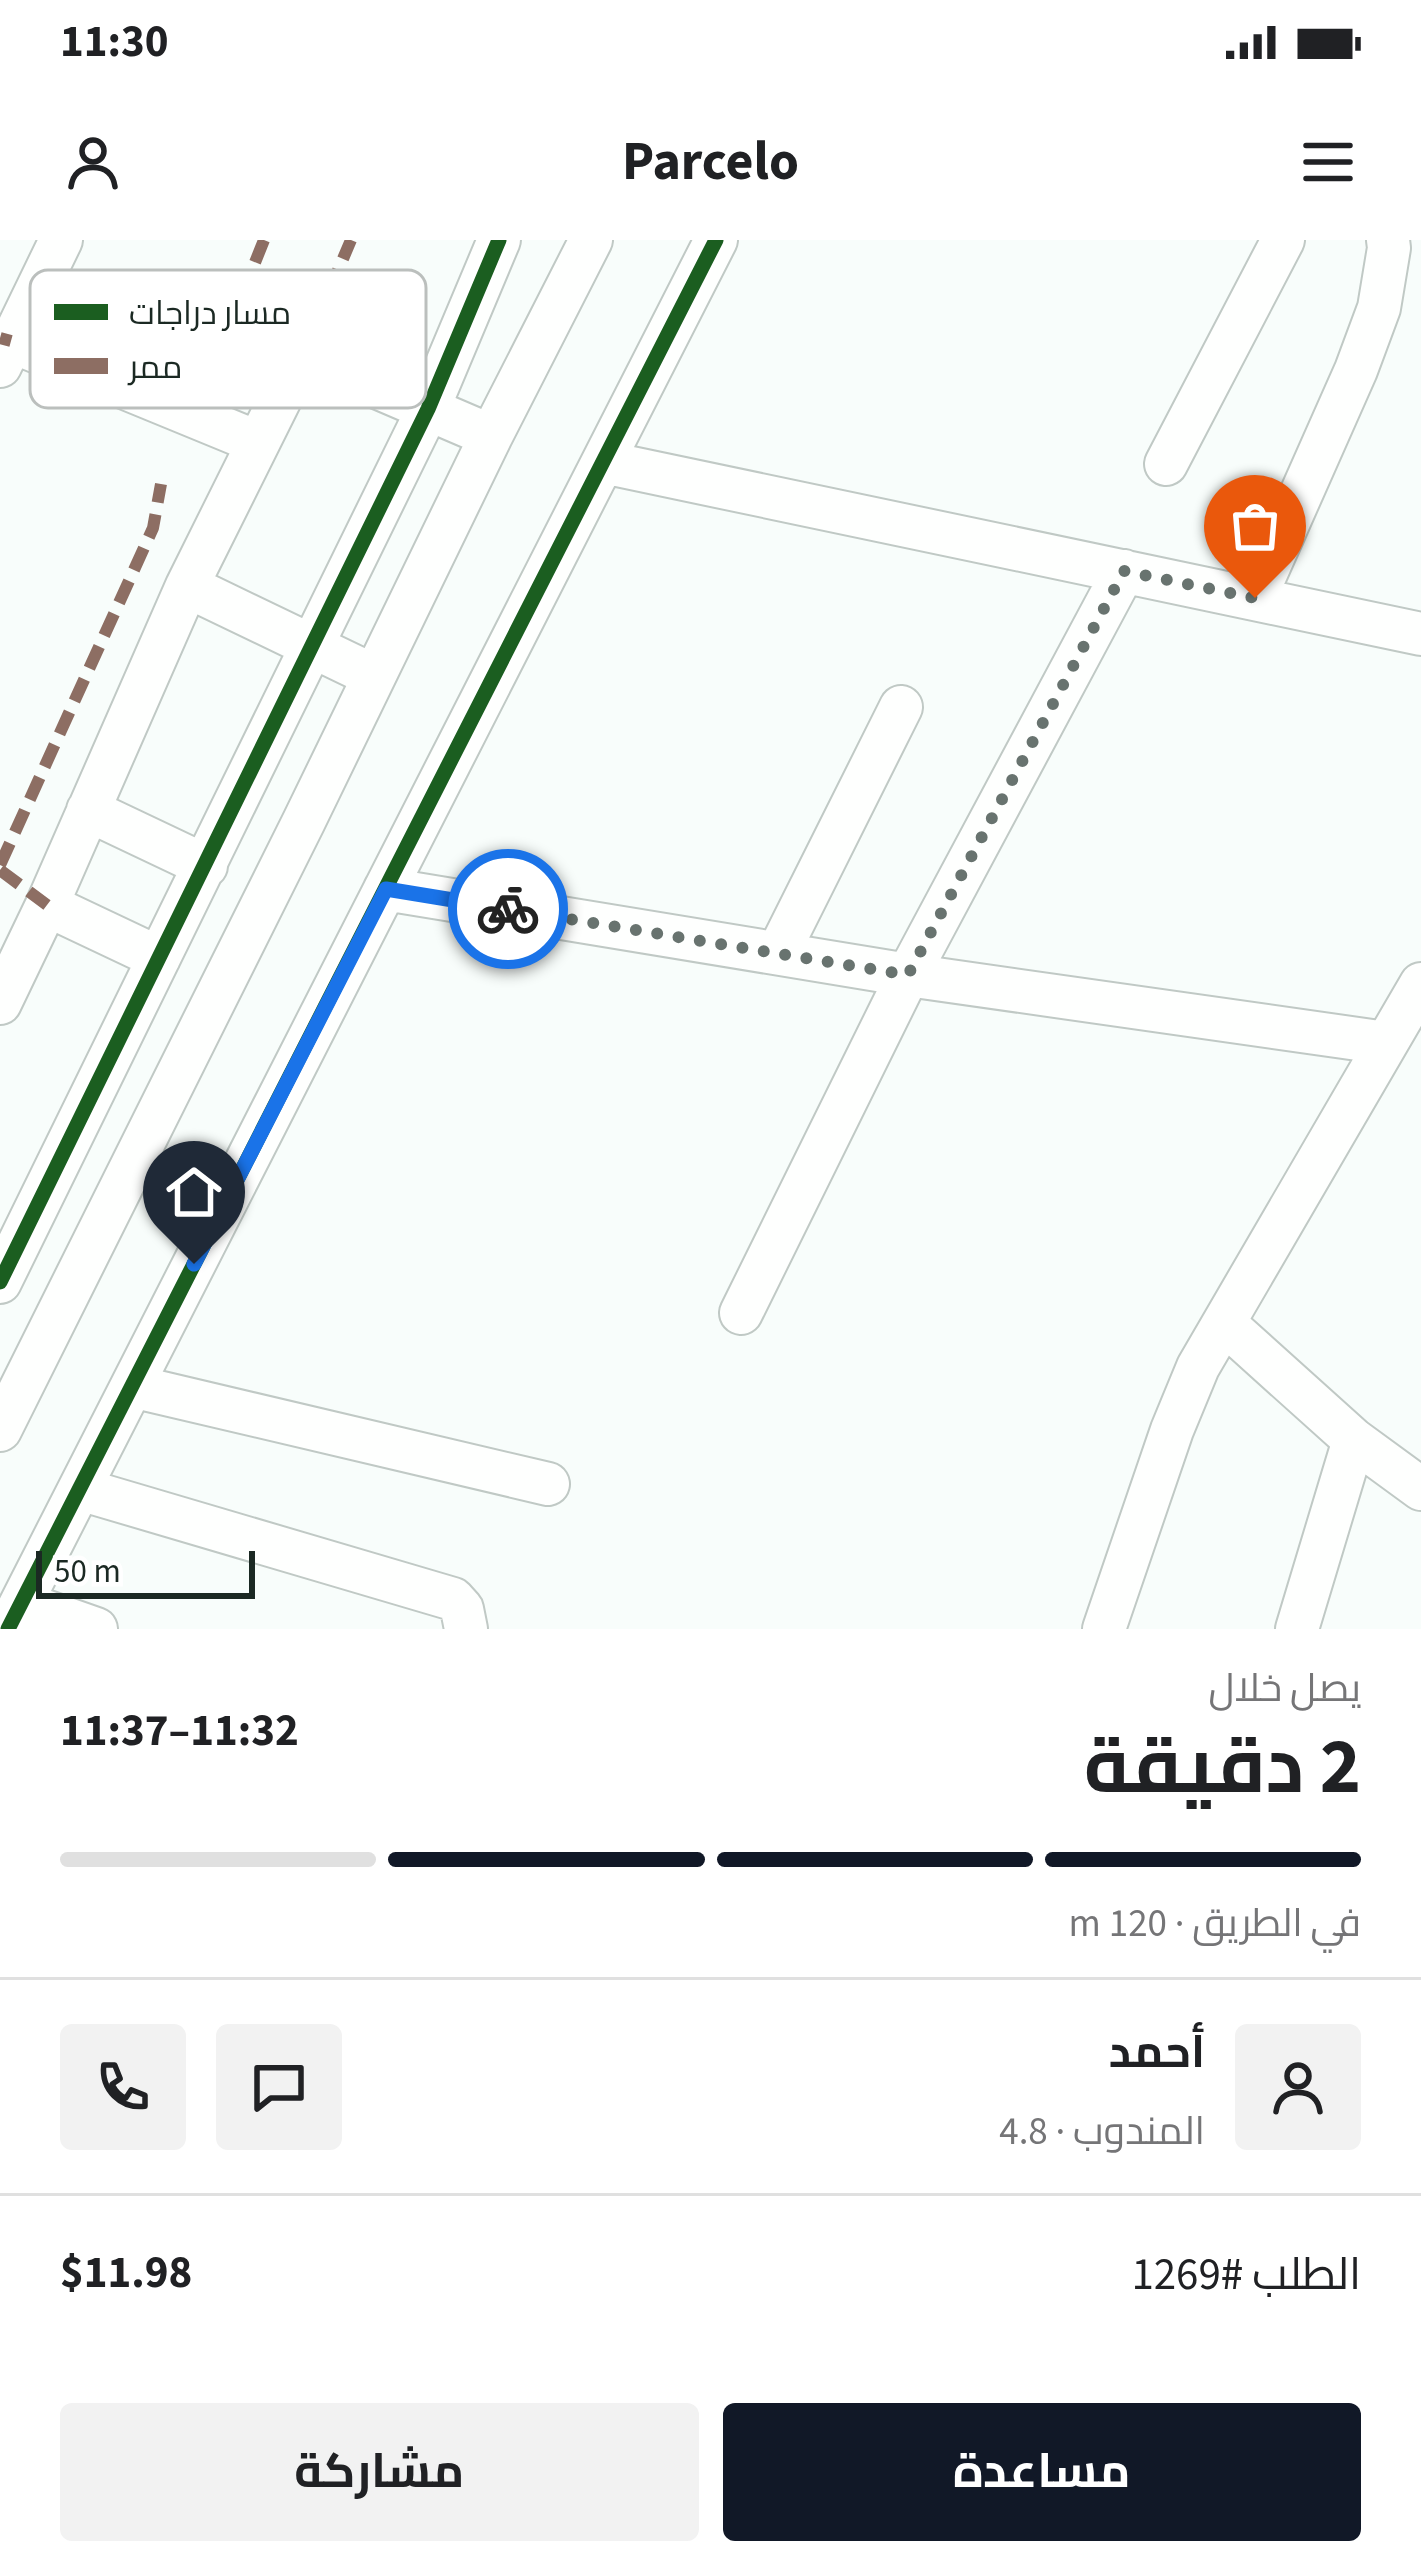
<!DOCTYPE html>
<html lang="ar">
<meta charset="utf-8">
<style>
:root{--surface:#fff;--page:#f2f2f2;--text:#202124;--muted:#757577;--line:#e0e0e0;--accent:#111827}
body{margin:0;font-family:"Source Sans 3",Cairo,sans-serif;background:var(--page);color:var(--text);direction:rtl;height:100vh;display:flex;flex-direction:column;font-size:45px;white-space:nowrap}
*{box-sizing:border-box;margin:0}
p{font-size:39px;color:var(--muted)}
.icon{flex:none;width:66px;height:66px;fill:none;stroke:currentColor;stroke-width:2;stroke-linecap:round;stroke-linejoin:round}
.map{position:relative;height:1389px;overflow:hidden;direction:ltr}
.drawer{display:flex;flex-direction:column;background:var(--surface);flex:1}
.drawer>*{flex:none}
.scale{position:absolute;left:36px;bottom:30px;width:219px;box-sizing:border-box;padding-left:12px;border:6px solid #1b2923;border-top:0;font-size:33px;line-height:42px;white-space:nowrap;color:#1b2923;-webkit-text-stroke:9px #fff;paint-order:stroke}
.pin{position:absolute;display:grid;place-items:center;width:102px;height:102px;color:#fff;margin:-123px -51px;border-radius:50% 50% 50% 0;rotate:-45deg;box-shadow:0 0 12px #0007}
.pin .icon{rotate:45deg}
.courier{position:absolute;display:grid;place-items:center;width:120px;height:120px;margin:-60px;border:9px solid #1a73e8;border-radius:50%;background:#fff;color:#222;box-shadow:0 3px 15px #0007}
.overview em{font-style:normal;font-weight:700}
.overview div{display:flex;flex-direction:column-reverse}
.overview{display:flex;align-items:center;justify-content:space-between;height:204px;padding:0 60px}
h1{font-size:78px;font-weight:700;line-height:90px}
.bar{display:grid;grid-template-columns:repeat(4,1fr);gap:18px 12px;align-content:center;height:144px;padding:0 60px}
.bar i{height:15px;border-radius:9px;background:var(--line)}
.bar .current{background:var(--accent)}
.bar p{grid-column:span 4}
.line{display:flex;align-items:center;gap:30px;padding:0 60px;border-top:3px solid var(--line)}
.line div{flex:1}
.round{display:grid;place-items:center;flex:none;width:126px;height:126px;border-radius:12px;background:var(--page)}
.button{display:flex;gap:24px;margin-top:auto;padding:24px 60px}
.button a{flex:1;height:138px;border-radius:12px;background:var(--accent);color:#fff;font-size:48px;font-weight:700;line-height:138px;text-align:center}
.button a+a{background:var(--page);color:var(--text)}
.status{display:flex;justify-content:space-between;align-items:center;height:84px;padding:0 60px;background:var(--surface);direction:ltr}
.status svg{height:33px;fill:currentColor}
header{display:flex;justify-content:space-between;align-items:center;height:156px;padding:0 60px;background:var(--surface);font-size:54px;font-weight:700}
.map>svg:first-child{display:block}
</style>
<div class="status"><b>11:30</b><svg viewBox="0 0 49 12"><path d="M0 12V9h3v3zM5 12V6h3v6zM10 12V3h3v9zM15 12V0h3v12zM26 1h20v11H26zM47 4h2v5h-2z"/></svg></div>
<header><svg class="icon" aria-label="menu" viewBox="0 0 24 24"><path d="M4 6h16M4 12h16M4 18h16"/></svg>Parcelo<svg class="icon" aria-label="person" viewBox="0 0 24 24"><circle cx="12" cy="8" r="4"/><path d="M4 21q1-7 8-7t8 7"/></svg></header>
<div class="map">
<svg width="1421" height="1389" viewBox="0 0 1421 1389">
<rect width="100%" height="100%" fill="#f8fdfb"/>
<g fill="none" stroke-linecap="round" stroke-linejoin="round">
<defs>
<path id="minor" d="M11 101 257 202
M0 126 61 0
M603 222 1421 394
M1166 224 1283 0
M187 346 374 436
M1255 358 1356 130 1379 68 1389 8 1388 0
M88 570 206 626
M385 649 908 735 1386 803
M47 665 159 718
M778 713 901 467
M0 763 47 665 187 346 302 115 491 196
M0 1042 428 169 499 0
M741 1073 908 735 1124 331
M1224 1083 1354 1200 1421 1249
M132 1146 548 1244
M0 1190 304 581 491 196 591 0
M80 1249 453 1359 462 1369 466 1389
M22 1363 96 1389
M8 1389 716 0
M1104 1389 1172 1190 1198 1127 1421 744
M1297 1389 1354 1200"/>
</defs>
<use href="#minor" stroke="#c0c9c5" stroke-width="46"/>
<use href="#minor" stroke="#fefffe" stroke-width="42"/>
<path stroke="#8d6e63" stroke-width="12" stroke-dasharray="24 12" stroke-linecap="butt" d="M264 0 240 60 302 115 351 0
M0 98 11 101
M0 625 153 288 161 244
M0 630 47 665"/>
<defs>
<path id="cycleway" d="M0 1042 428 169 499 0
M8 1389 716 0"/>
</defs>
<use href="#cycleway" stroke="#fff" stroke-width="22"/>
<use href="#cycleway" stroke="#1b5e20" stroke-width="15"/>
</g>
<g fill="none" stroke-linecap="round" stroke-linejoin="round">
<path stroke="#68736f" stroke-width="12" stroke-dasharray="0 21.6" d="M508 669 908 735 1124 331 1255 358"/>
<path stroke="#1a73e8" stroke-width="15" d="M194 1024 386 649 508 669"/>
</g>
<rect x="30" y="30" width="396" height="138" rx="18" fill="#fff" stroke="#bbbfbd" stroke-width="3"/>
<rect x="54" y="64" width="54" height="16" fill="#1b5e20"/>
<rect x="54" y="118" width="54" height="16" fill="#8d6e63"/>
<g font-size="33" fill="#1b2923">
<text x="129" y="84">مسار دراجات</text>
<text x="129" y="138">ممر</text>
</g>
</svg>
<div class="scale">50 m</div>
<div class="pin" style="left:1255px;top:358px;background:#ea580c"><svg class="icon" aria-label="bag" viewBox="0 0 24 24"><path d="M5 8h14l-1 12H6zM9 8a3 3 0 0 1 6 0"/></svg></div>
<div class="pin" style="left:194px;top:1024px;background:#1f2937"><svg class="icon" aria-label="home" viewBox="0 0 24 24"><path d="M3 11l9-7 9 7M6 9v11h12V9"/></svg></div>
<div class="courier" style="left:508px;top:669px"><svg class="icon" aria-label="bike" viewBox="0 0 24 24"><circle cx="6" cy="16" r="4"/><circle cx="18" cy="16" r="4"/><path d="M6 16l4-8h5l3 8M10 8l3 8H6M13 5h3"/></svg></div>
</div>
<section class="drawer">
<div class="overview"><div><h1>2 دقيقة</h1><p>يصل خلال</p></div><em>11:32–11:37</em></div>
<div class="bar"><i class="current"></i><i class="current"></i><i class="current"></i><i></i><p>في الطريق · 120 m</p></div>
<div class="line" style="height:216px"><a class="round"><svg class="icon" aria-label="person" viewBox="0 0 24 24"><circle cx="12" cy="8" r="4"/><path d="M4 21q1-7 8-7t8 7"/></svg></a><div><b>أحمد</b><p>المندوب · 4.8</p></div><a class="round"><svg class="icon" aria-label="chat" viewBox="0 0 24 24"><path d="M4 5h16v11H9l-5 4z"/></svg></a><a class="round"><svg class="icon" aria-label="phone" viewBox="0 0 24 24"><path d="M5 4h4l2 5-3 2q2 4 5 5l2-3 5 2v4C11 20 4 13 5 4z"/></svg></a></div>
<div class="line" style="height:156px"><div>الطلب #1269</div><b>$11.98</b></div>
<div class="button"><a>مساعدة</a><a>مشاركة</a></div>
</section>
